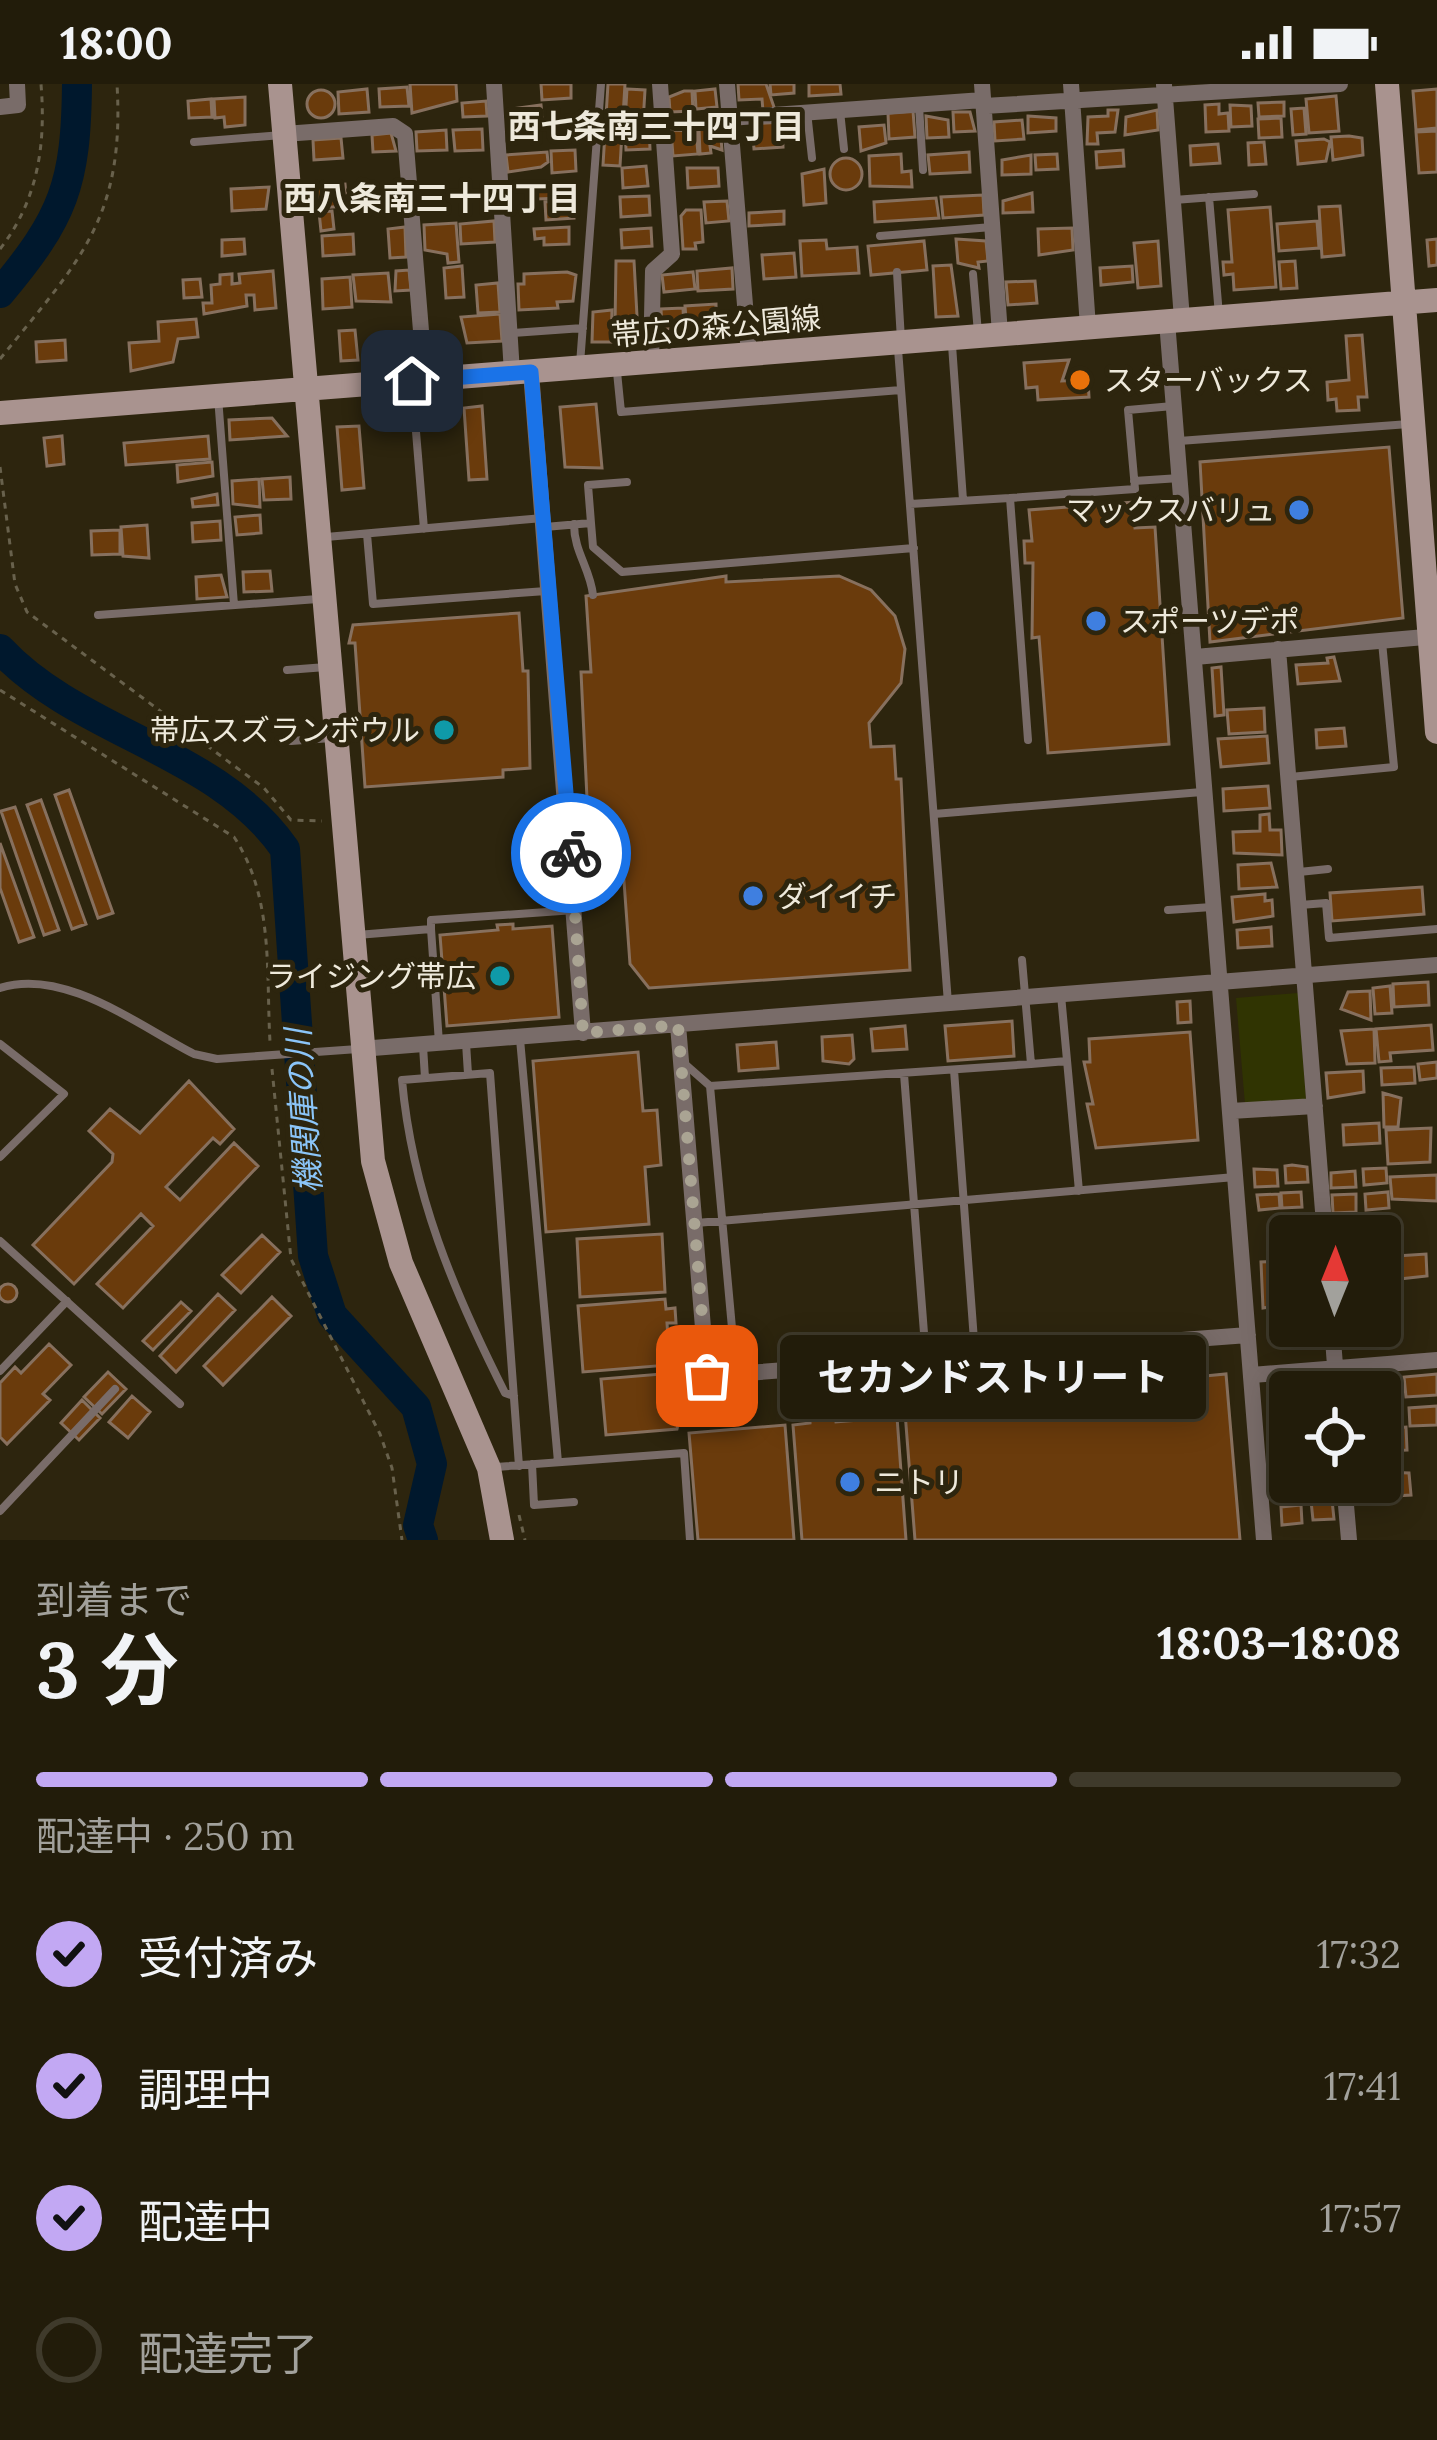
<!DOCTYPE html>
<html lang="ja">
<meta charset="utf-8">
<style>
:root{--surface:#221c0a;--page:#2a2513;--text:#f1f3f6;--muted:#a2a19c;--line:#3f3a2b;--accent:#c2a8f3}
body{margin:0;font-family:Lora,"Noto Sans JP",serif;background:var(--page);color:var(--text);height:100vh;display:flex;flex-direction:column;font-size:45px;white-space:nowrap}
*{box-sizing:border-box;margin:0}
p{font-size:39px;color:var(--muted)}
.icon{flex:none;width:66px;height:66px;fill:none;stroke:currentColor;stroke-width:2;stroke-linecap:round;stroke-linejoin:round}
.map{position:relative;height:1456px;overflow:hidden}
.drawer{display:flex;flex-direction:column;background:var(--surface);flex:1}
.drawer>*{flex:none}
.needle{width:78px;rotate:1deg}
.controls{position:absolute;left:1269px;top:1131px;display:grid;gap:24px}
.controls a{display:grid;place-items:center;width:132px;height:132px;border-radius:12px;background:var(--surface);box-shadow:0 6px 30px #0003,0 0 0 3px var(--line);font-size:60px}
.pin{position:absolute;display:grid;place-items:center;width:102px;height:102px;color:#fff;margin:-51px;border-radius:24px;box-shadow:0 6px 18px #0006}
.courier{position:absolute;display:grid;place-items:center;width:120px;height:120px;margin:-60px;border:9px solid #1a73e8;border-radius:50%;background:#fff;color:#222;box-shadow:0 3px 15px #0007}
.bubble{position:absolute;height:84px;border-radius:12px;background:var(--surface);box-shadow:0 6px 30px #0003,0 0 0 3px var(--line);font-size:39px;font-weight:700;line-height:84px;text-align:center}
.overview em{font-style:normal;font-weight:700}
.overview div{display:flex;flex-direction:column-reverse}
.overview{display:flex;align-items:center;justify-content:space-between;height:204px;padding:0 36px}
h1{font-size:78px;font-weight:700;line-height:90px}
.bar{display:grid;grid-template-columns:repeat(4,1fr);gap:18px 12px;align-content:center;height:144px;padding:0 36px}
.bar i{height:15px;border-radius:9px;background:var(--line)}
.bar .active{background:var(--accent)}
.bar p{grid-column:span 4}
ol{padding:0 36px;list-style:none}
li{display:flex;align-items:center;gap:36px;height:132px}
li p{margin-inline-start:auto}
li .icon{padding:12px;border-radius:50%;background:var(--accent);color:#111;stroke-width:4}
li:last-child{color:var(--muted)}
li i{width:66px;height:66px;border:6px solid var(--line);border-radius:50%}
.status{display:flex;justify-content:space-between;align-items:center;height:84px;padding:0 60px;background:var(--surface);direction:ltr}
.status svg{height:33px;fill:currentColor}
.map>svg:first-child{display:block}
</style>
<div class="status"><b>18:00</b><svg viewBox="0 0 49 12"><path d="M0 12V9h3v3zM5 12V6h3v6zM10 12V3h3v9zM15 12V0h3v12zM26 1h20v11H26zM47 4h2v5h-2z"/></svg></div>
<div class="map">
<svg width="1437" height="1456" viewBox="0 0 1437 1456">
<rect width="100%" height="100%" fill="#2d250e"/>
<path fill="#303402" d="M1298 909 1306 1016 1245 1020 1236 914Z"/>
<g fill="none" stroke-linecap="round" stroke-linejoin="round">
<path stroke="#00182d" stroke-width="30" d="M0 209C64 133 76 100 77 0
M0 565C79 650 218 667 285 765L313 1172 332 1231 416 1323 432 1380 418 1441 423 1456"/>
</g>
<path fill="#6a3b0c" stroke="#87705e" stroke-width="3" d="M410 0H456L457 17 412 29Z
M541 0H571V14L542 16Z
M608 0H625L620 82 603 81Z
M738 0H766L775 26 763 27 762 15 739 16Z
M770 0H794V9L771 11Z
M809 0H840L841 10 809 12Z
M407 3 409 22 380 23 379 5Z
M367 5 369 28 339 30 338 8Z
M627 5 645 6 643 39 625 38Z
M715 5 717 23 696 25 695 7Z
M1437 5V44L1416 46 1413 7Z
M307 20a14 14 0 1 1 28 0a14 14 0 1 1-28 0Z
M684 7H692L693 27 670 28 669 13Z
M1336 12 1339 47 1309 49 1306 15Z
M245 13V41L225 43 224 33 215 34 214 15Z
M211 15 212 33 189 34 188 17Z
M486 17 487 32 463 33 462 19Z
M1284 18V32L1259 33 1258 19Z
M1219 20V30L1228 29 1229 47 1206 48 1205 21Z
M541 21 543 39 517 42 512 36 511 25Z
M1230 21 1251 22 1252 42 1231 43Z
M1304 24 1306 50 1293 51 1291 25Z
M1108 26H1118L1115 48 1097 49 1098 60H1087L1088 33 1108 32Z
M1157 26 1158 46 1125 51 1126 33Z
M913 27 915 53 889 55 888 29Z
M953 28H970L975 47 954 48Z
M926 32 948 36 949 53 927 54Z
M1028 32 1056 34V47L1028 49Z
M1281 34 1282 53 1259 54 1258 35Z
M1022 36 1024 55 995 57 994 38Z
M782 38 783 63 754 65 752 40Z
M884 41 886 59 861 67 859 43Z
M649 42 650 65 626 66 625 43Z
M720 43 722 66 710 62 711 69 700 70 699 45Z
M482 45 483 66 455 67 453 46Z
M446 46 447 66 417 67 416 48Z
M671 46 696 47 698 70 673 72Z
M1437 47V88L1419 89 1416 48Z
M391 49 396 67 373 68 372 51Z
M1349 52 1362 54 1363 71 1333 76 1331 53Z
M341 54 343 74 314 76 313 56Z
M1324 55 1330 58 1326 77 1298 80 1296 57Z
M1264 58 1266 80 1249 81 1248 59Z
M1218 60 1220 79 1191 81 1190 62Z
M575 66 576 87 552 89 551 67Z
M1123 66 1124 82 1097 84 1096 68Z
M547 68 548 78 541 83 508 88 506 71Z
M969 68 970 88 930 90 928 71Z
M901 70 902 88 911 87 912 103 870 102 869 72Z
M1057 70 1058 85 1036 86 1035 71Z
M1031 71V90L1002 91V76Z
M830 90a16 16 0 1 1 32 0a16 16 0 1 1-32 0Z
M646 82 648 102 623 104 622 84Z
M687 84H718L719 102 688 104Z
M824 85 826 119 804 121 802 90Z
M562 97 563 114 536 115 535 99Z
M345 100 347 122 318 124 316 102Z
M269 103 266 125 232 127 231 105Z
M1032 109 1033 128 1003 129V117Z
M983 111 984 131 943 134 941 113Z
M649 112 650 131 621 133 620 113Z
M936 114 939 134 875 138 874 118Z
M573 116 574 134 546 136 545 118Z
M727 117 729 137 706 139 704 118Z
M1340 122 1344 171 1322 173 1319 123Z
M1270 123 1276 203 1234 206 1233 190 1224 191 1223 178H1232L1228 126Z
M686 126H701L703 158 695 159 696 165H683L681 132Z
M332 127 334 145 321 147 319 128Z
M784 127V140L749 142V129Z
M494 137 495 158 461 160 460 140Z
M1317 137 1319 164 1279 167 1277 140Z
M456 139 459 178 448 179 447 170 425 166 424 141Z
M405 143 406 173 390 174 388 145Z
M569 143V160L544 161V154L535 155 534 145Z
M651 144 652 162 622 164 621 146Z
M1072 144 1073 166 1039 171 1038 145Z
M353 150 354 170 323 172 322 152Z
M244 155 245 170 222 172V156Z
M956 155 986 157 988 177 978 178 979 184 958 179Z
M1437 155V181L1429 182 1427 156Z
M826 156 827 165 857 163 859 189 802 192 800 157Z
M924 157 927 186 871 191 868 162Z
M1158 157 1161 202 1138 204 1134 159Z
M794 169 796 193 764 195 762 171Z
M616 177H634L637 232 624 241 615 242Z
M1295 177 1297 204 1281 205 1279 178Z
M951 181 958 232 936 233 933 182Z
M462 182 464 213 446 214 444 184Z
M1132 182 1133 198 1101 201 1100 184Z
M732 184 733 205 698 207 697 187Z
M409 186 411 206 395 207 396 187Z
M273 187 276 224 255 226 254 211H246L247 222 204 230 203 219H212L211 201 220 200V191L232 190V200L240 199 239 190Z
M567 188 576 191 573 217 557 218 558 224 519 226 518 200H524V190Z
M693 188 695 205 664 208 662 191Z
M388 189 391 218 356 217 353 191Z
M350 193 352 223 323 225 322 195Z
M200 195 202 213 184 214 183 196Z
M1035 197 1037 219 1008 221 1006 198Z
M498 199 500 228 478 229 476 201Z
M716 220V230L723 229 724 245 687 247 685 222Z
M683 224 684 244 662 245 661 225Z
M612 226 611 258H592L593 228Z
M500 230 502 257 467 259 461 233Z
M196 235 198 253 178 255 173 278 131 287 129 259 159 257 158 238Z
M355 246 358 276 341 277 339 247Z
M1362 251 1367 313H1358L1359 326 1337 327 1336 315 1328 316 1327 298 1349 296 1346 252Z
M65 256 66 276 37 278 36 258Z
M1069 276 1062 297 1088 296 1089 313 1038 316 1037 303 1026 304 1024 279Z
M596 320 602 384 565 383 560 323Z
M482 322 487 395 469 396 464 324Z
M272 334 287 352 230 356 229 336Z
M359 342 364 404 342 406 337 343Z
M62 352 64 380 47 382 44 354Z
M208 352 210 375 126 381 124 359Z
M1389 363 1403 534 1210 558 1200 378Z
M212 378 213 392 178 398 177 381Z
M290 393 291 415 264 416 262 395Z
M259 395 260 423 233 420 232 397Z
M217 410 218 421 193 423 192 415Z
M1133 418 1135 444 1155 443 1169 660 1048 669 1039 553 1032 554 1033 479H1025L1024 457H1032L1029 426Z
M260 431 261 449 237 451 235 433Z
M220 437 221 456 193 458 192 439Z
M147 441 149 474 123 472 121 443Z
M120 446V470L92 471 91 447Z
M270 487 272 507 244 508 243 488Z
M221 491 227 513 197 515 196 493Z
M726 492V498L839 492 871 506 895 532 905 565 901 599 869 639 871 663 894 662 896 695H901L910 886 649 904 630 880 622 770H608L605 756 589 757 581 588H591L586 512Z
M519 529 523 587H528L530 684 503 686V693L365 703 355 559H349L353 541Z
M1334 573 1340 597 1298 600 1296 581 1328 579 1327 574Z
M1221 583 1224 631 1215 632 1212 584Z
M1264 624 1265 648 1229 650 1227 626Z
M1344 644 1346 662 1317 664 1316 646Z
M1267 652 1269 679 1221 683 1218 655Z
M1268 702 1270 724 1224 727 1223 705Z
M69 706 113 829 98 834 55 711Z
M41 716 86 840 72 845 27 721Z
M15 723 59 846 44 851 1 727Z
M1269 730 1270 746H1281L1282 771 1234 769 1233 748 1260 747V731Z
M0 759 34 853 19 858 0 804Z
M1271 779 1277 803 1239 805 1238 781Z
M1422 803 1424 830 1332 837 1330 809Z
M1265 810V817L1272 816 1273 832 1234 838 1232 813Z
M513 840V845L552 842 559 933 447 942 440 851 498 846 497 841Z
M1271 843 1272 862 1238 864 1237 846Z
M1428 898 1429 921 1394 923 1393 900Z
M1390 902 1392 929 1375 930 1373 904Z
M1370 907 1371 936 1341 925 1348 908Z
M1190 917 1191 938 1178 939 1177 918Z
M1012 937 1014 972 948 977 945 942Z
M1431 941 1433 966 1390 969 1391 977 1379 978 1376 945Z
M905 942 907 965 873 967 871 945Z
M1374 945 1375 979 1347 980 1341 947Z
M1190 948 1198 1056 1096 1064 1087 1020H1093L1084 978H1090L1089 955Z
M852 951 854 975 849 980 823 977 822 953Z
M776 958 778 984 739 987 737 961Z
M638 968 643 1027 657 1026 661 1081 645 1083 649 1140 546 1148 533 977Z
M1437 978V994L1420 996 1418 980Z
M1414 983 1415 999 1382 1001 1381 984Z
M1363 987 1364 1008 1328 1014 1326 989Z
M189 997 234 1045 220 1060 213 1054 166 1103 180 1116 234 1059 258 1082 123 1224 97 1200 153 1142 141 1130 74 1200 33 1161 112 1078 113 1070 89 1047 110 1025 140 1049Z
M1383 1009 1401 1014 1398 1043H1384Z
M1379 1039 1380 1059 1344 1061 1343 1041Z
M1431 1044 1430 1078 1388 1080 1386 1046Z
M1292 1081 1307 1083 1308 1098 1286 1099 1285 1082Z
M1386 1084 1387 1099 1364 1101 1363 1085Z
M1254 1085 1277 1086 1278 1102 1255 1103Z
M1355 1087 1356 1103 1331 1104V1089Z
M1437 1091V1117L1392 1115 1390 1093Z
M1301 1108 1302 1123 1282 1124 1281 1109Z
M1388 1108 1389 1124 1366 1126 1365 1110Z
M1279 1110 1280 1124 1259 1126 1257 1111Z
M1356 1110V1128L1333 1129 1332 1111Z
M1382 1137 1387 1155 1353 1152 1352 1139Z
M1312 1141 1313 1152H1290V1162L1272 1163V1144Z
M662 1150 665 1208 580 1213 577 1155Z
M262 1151 280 1168 241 1209 222 1191Z
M1426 1170 1427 1192 1399 1195 1397 1172Z
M1290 1177V1200L1269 1201 1270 1223 1263 1224 1261 1178Z
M1392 1188 1394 1210 1380 1211V1189Z
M-1 1209a9 9 0 1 1 18 0a9 9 0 1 1-18 0Z
M218 1210 235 1226 176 1288 160 1272Z
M272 1213 291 1232 223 1301 204 1282Z
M665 1215 666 1225 675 1224 676 1239H667L668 1254 677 1253 679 1271 668 1272 669 1281 583 1288 578 1222Z
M181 1218 191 1227 153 1266 143 1257Z
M49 1260 71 1281 43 1310 50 1316 7 1360 0 1353V1299L15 1283 21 1289Z
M108 1288 126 1305 102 1330 84 1313Z
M673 1289 683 1316 677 1345 606 1351 601 1295Z
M1226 1290 1240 1456H915L905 1328 925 1326 924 1322 1194 1304V1293Z
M1437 1290V1311L1406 1313 1404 1293Z
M1401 1295 1402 1317 1380 1319V1308H1353V1298Z
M132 1312 150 1328 128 1354 109 1338Z
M82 1316 100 1334 79 1356 61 1339Z
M1437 1322V1341L1410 1342 1409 1324Z
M835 1329 836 1338 897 1333 906 1456H802L793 1341 810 1339V1330Z
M785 1341 794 1456H698L689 1349Z
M1406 1343 1407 1366 1380 1367V1345Z
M1290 1351V1369L1276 1370 1275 1352Z
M1380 1388 1409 1389 1411 1411 1360 1414 1359 1398H1380Z
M1332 1416 1334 1435 1313 1436 1311 1417Z
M1301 1421 1302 1439 1282 1441 1281 1423Z"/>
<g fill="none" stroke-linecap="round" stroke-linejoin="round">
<path stroke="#68614c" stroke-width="3" stroke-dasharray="6 6" stroke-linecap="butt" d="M0 165C38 116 46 61 41 0
M0 275C79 177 125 135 117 0
M0 383 15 500 27 528 264 704 291 736 322 737
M0 606 234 753C274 813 266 888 270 958
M272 985 291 1175 380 1350 392 1384 402 1456
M519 1431 525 1456"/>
<path stroke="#796c69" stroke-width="8" d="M919 22 923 86
M840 27 844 65
M807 28 812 74
M194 58 282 51
M1209 113 1219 231
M1174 116 1254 110
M880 152 992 143
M897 188 901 256
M973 190 978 249
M513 249 583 244
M952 261 963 416
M898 265 948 919
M580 280 601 0
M617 288 621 328 901 306
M412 299 424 445
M218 313 234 521
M1179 357 1409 340
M1134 397 1180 394
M1010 414 1135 405 1128 326 1173 322
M910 420 1010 414 1028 656
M591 439 588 401 627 398
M574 440C574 468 590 484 593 511
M545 443 591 439 593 463 622 488 914 464
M367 450 373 520 546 507
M326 453 543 434
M98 531 318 515
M287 586 326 583
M291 657 331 654
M1290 693 1394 683 1382 558
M934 730 1202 708
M532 736 566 735
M1299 788 1328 785
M1300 821 1326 819 1329 854 1437 845
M1168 826 1212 823
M431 845V836L575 826
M357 851 431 845 439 959
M0 904C64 883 139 942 194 970L217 975 358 965
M1061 911 1079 1107
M520 955 558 1378
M466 959 468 990
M0 960 64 1010 0 1073
M423 962 425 994
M1031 980 1067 977
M686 981 710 1002 1031 980 1022 876
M954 986 975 1270
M904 990 926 1275
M710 1002 736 1288
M696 1139 1235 1093
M0 1157 180 1320
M0 1287 67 1217
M514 1312 505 1309C454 1208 412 1109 402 996L490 989 519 1382
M532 1380 534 1421 574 1418
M496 1383 684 1369 690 1456
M0 1427 115 1305"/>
<path stroke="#796c69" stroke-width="16" d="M494 0 512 289
M727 0 749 270
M982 0 1000 250
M1071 0 1088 243
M1164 1 1182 235
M984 22 1340 0
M0 23 18 21 17 0
M729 34 983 16
M284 50 393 42 405 50 425 296
M1167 237 1264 1456
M651 278 653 187 672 170 660 0
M531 288 583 949
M1278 565 1325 1152
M1195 573 1437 552
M678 941 707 1292 1248 1251
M360 965 1437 881
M1231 1027 1315 1022
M1332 1242 1337 1308
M1252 1291 1437 1276
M1344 1398 1349 1456"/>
<path stroke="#a9938f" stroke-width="24" d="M280 0 373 1077 401 1179 489 1384 502 1456
M1387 0 1437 648
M0 329 1437 216"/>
</g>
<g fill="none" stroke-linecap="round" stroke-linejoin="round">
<path stroke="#aaa493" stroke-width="12" stroke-dasharray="0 21.6" d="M571 769 583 949 678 941 707 1292"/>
<path stroke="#1a73e8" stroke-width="15" d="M412 297 531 288 571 769"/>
</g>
<circle fill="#e8710a" stroke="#2d250e" stroke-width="4.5" cx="1080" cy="296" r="12"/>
<g fill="#3f7fe0" stroke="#2d250e" stroke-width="4.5">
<circle cx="1299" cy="426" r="12"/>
<circle cx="1096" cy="537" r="12"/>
<circle cx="753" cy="812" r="12"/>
<circle cx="850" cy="1398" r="12"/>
</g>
<g fill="#0f9aa8" stroke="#2d250e" stroke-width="4.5">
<circle cx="444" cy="646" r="12"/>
<circle cx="500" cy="892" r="12"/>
</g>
<g text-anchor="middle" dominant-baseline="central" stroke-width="10" stroke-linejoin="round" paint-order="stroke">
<g font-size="30" fill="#eee9db" stroke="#2d250e">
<text transform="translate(716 242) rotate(-5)">帯広の森公園線</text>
</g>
<g font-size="30" fill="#eee9db" stroke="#2d250e" text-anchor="start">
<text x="1104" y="296">スターバックス</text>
<text x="1275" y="426" text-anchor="end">マックスバリュ</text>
<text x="1120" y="537">スポーツデポ</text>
<text x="420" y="646" text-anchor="end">帯広スズランボウル</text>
<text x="777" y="812">ダイイチ</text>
<text x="476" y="892" text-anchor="end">ライジング帯広</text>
<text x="874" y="1398">ニトリ</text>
</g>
<g font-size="33" font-weight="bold" fill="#eee9db" stroke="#2d250e">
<text x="656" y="42">西七条南三十四丁目</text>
<text x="432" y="114">西八条南三十四丁目</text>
</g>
<g font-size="33" font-style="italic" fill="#8bc5f8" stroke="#2d250e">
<text transform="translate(303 1027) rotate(-94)">機関庫の川</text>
</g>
</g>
</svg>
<div class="controls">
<a><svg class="needle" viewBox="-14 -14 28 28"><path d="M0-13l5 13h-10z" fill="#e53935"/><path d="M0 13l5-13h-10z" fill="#a2a19c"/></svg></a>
<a><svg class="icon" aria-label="locate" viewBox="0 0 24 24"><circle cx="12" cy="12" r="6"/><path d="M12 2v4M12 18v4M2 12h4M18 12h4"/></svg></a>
</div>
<div class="pin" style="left:707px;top:1292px;background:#ea580c"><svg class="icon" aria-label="bag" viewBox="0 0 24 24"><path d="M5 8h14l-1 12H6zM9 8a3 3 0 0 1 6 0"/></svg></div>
<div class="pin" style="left:412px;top:297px;background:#1f2937"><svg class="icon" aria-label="home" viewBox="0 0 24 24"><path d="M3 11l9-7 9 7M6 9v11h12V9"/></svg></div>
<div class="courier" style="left:571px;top:769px"><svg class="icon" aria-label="bike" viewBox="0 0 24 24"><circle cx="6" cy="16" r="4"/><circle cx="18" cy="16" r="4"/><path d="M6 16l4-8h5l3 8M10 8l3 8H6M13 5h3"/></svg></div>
<div class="bubble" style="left:780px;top:1251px;width:426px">セカンドストリート</div>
</div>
<section class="drawer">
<div class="overview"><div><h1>3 分</h1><p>到着まで</p></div><em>18:03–18:08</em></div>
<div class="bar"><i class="active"></i><i class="active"></i><i class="active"></i><i></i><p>配達中 · 250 m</p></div>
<ol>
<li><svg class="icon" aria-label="check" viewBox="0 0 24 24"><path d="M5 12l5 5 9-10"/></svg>受付済み<p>17:32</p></li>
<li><svg class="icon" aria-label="check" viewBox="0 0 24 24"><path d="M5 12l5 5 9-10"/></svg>調理中<p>17:41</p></li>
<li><svg class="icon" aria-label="check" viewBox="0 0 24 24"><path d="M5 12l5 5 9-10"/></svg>配達中<p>17:57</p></li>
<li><i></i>配達完了</li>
</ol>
</section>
